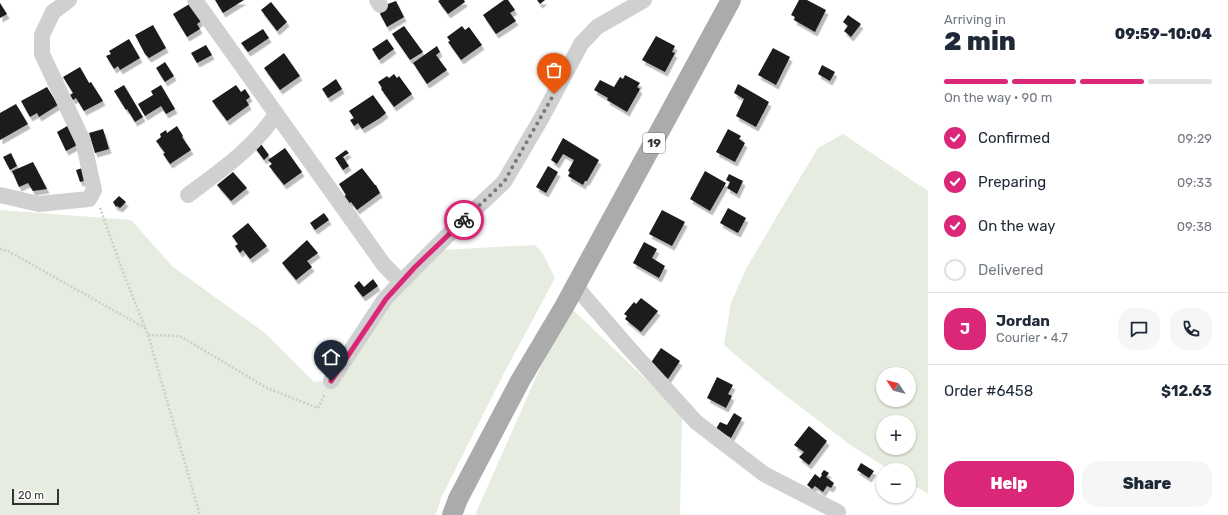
<!DOCTYPE html>
<meta charset="utf-8">
<style>
:root{--surface:#fff;--page:#f6f6f7;--text:#1f2937;--muted:#747a83;--line:#e0e1e3;--accent:#db2777}
body{margin:0;font-family:Rubik,sans-serif;background:var(--page);color:var(--text);height:100vh;display:flex;flex-direction:column;font-size:15px;white-space:nowrap}
*{box-sizing:border-box;margin:0}
p{font-size:13px;color:var(--muted)}
.icon{flex:none;width:22px;height:22px;fill:none;stroke:currentColor;stroke-width:2;stroke-linecap:round;stroke-linejoin:round}
.map{position:relative;flex:1;overflow:hidden}
.details{display:flex;flex-direction:column;background:var(--surface);width:300px}
.details>*{flex:none}
.needle{width:26px;rotate:305deg}
.fabs{position:absolute;left:876px;top:367px;display:grid;gap:8px}
.fabs a{display:grid;place-items:center;width:40px;height:40px;border-radius:50%;background:var(--surface);box-shadow:0 1px 3px #0004;font-size:20px}
.scale{position:absolute;left:12px;bottom:10px;width:47px;box-sizing:border-box;padding-left:4px;border:2px solid #333;border-top:0;font-size:11px;line-height:14px;white-space:nowrap;color:#333;-webkit-text-stroke:3px #fff;paint-order:stroke}
.pin{position:absolute;display:grid;place-items:center;width:34px;height:34px;color:#fff;margin:-41px -17px;border-radius:50% 50% 50% 0;rotate:-45deg;box-shadow:0 0 4px #0007}
.pin .icon{rotate:45deg}
.courier{position:absolute;display:grid;place-items:center;width:40px;height:40px;margin:-20px;border:3px solid #db2777;border-radius:50%;background:#fff;color:#222;box-shadow:0 1px 5px #0007}
.overview em{font-style:normal;font-weight:800}
.overview div{display:flex;flex-direction:column-reverse}
.overview{display:flex;align-items:center;justify-content:space-between;height:68px;padding:0 16px}
h1{font-size:26px;font-weight:800;line-height:30px}
.bar{display:grid;grid-template-columns:repeat(4,1fr);gap:6px 4px;align-content:center;height:48px;padding:0 16px}
.bar i{height:5px;border-radius:3px;background:var(--line)}
.bar .active{background:var(--accent)}
.bar p{grid-column:span 4}
.line{display:flex;align-items:center;gap:10px;padding:0 16px;border-top:1px solid var(--line)}
.line div{flex:1}
.round{display:grid;place-items:center;flex:none;width:42px;height:42px;border-radius:16px;background:var(--page)}
ol{padding:0 16px;list-style:none}
li{display:flex;align-items:center;gap:12px;height:44px}
li p{margin-inline-start:auto}
li .icon{padding:4px;border-radius:50%;background:var(--accent);color:#fff;stroke-width:4}
li:last-child{color:var(--muted)}
li i{width:22px;height:22px;border:2px solid var(--line);border-radius:50%}
.action{display:flex;gap:8px;margin-top:auto;padding:8px 16px}
.action a{flex:1;height:46px;border-radius:16px;background:var(--accent);color:#fff;font-size:16px;font-weight:800;line-height:46px;text-align:center}
.action a+a{background:var(--page);color:var(--text)}
main{display:flex;flex:1;min-height:0}
.map>svg:first-child{display:block}
</style>
<main>
<div class="map">
<svg width="928" height="515" viewBox="0 0 928 515">
<defs>
<filter id="shadow"><feDropShadow dx="2.5" dy="4.5" stdDeviation="0" flood-color="#0004"/></filter>
</defs>
<rect width="100%" height="100%" fill="#fff"/>
<path fill="#e6ecdf" fill-rule="evenodd" d="M843 134 928 191V494L909 482V470H890L849 444 764 379 724 345 731 303 746 269 783 206 818 148ZM883 374H909V400H883ZM883 422H909V448H883Z
M0 210 131 220 173 267 265 333 314 382 336 380 378 313 443 250 535 245 543 254 555 278 503 375 441 498 436 515H0Z
M569 306 682 414 680 515H475L533 384Z"/>
<path fill="#1a1a1a" filter="url(#shadow)" d="M215 0H244L223 13Z
M440 0H464L465 2 448 14 438 1Z
M504 0H508L515 10 510 13 516 21 496 34 483 15Z
M537 0H545L540 4Z
M799 0H807L826 10 815 32 794 20 795 17 791 15Z
M396 1 404 17 387 27 380 14 385 5Z
M271 2 287 22 277 31 261 10Z
M0 3 7 14 0 18Z
M191 3 201 21 197 24 200 29 187 37 173 14Z
M848 15 861 24 851 37 844 31 848 26 843 22Z
M153 25 166 48 149 58 145 54 135 35Z
M404 26 423 52 410 60 392 34Z
M462 26 465 30 469 27 482 45 461 60 448 42 450 41 447 37Z
M263 29 269 38 248 52 241 43Z
M656 36 675 46 672 52 675 53 665 72 642 60Z
M129 39 140 58 120 70 118 66 114 69 106 56 111 54 109 51Z
M387 39 394 49 379 60 372 49Z
M206 45 212 55 197 63 191 53Z
M437 46 440 52 436 55 447 70 427 84 413 63Z
M773 48 790 57 776 85 758 75Z
M284 53 300 76 280 90 264 68Z
M165 62 174 76 165 82 156 68Z
M822 65 835 72 830 81 818 74Z
M80 67 89 83 91 82 103 101 84 111 76 98 73 100 70 95 73 93 63 77Z
M394 74 397 78 399 76 412 94 394 107 381 89 382 88 378 82 387 76 389 78Z
M625 75 640 83 637 87 640 89 627 112 607 100 608 98 594 90 600 80 614 87 620 77 623 79Z
M336 79 342 89 328 98 322 89Z
M738 84 769 102 756 127 736 116 744 99 734 93Z
M124 85 143 117 135 122 127 109 126 110 114 91Z
M161 85 175 109 166 114 161 106 145 116 138 104 153 95 151 91Z
M236 85 241 92 245 89 250 97 246 100 249 105 227 121 212 101Z
M47 87 58 105 39 117 37 113 30 117 21 101Z
M373 95 386 113 380 118 362 129 358 123 354 126 350 120 354 118 349 111Z
M16 104 28 124 0 140V113Z
M69 125 79 144 66 151 57 132Z
M177 126 183 136 182 137 191 150 170 164 163 154 165 153 156 141 161 137 160 134 166 130 167 133Z
M103 129 109 149 95 153 89 133Z
M728 129 741 136 739 139 745 143 735 162 716 152Z
M563 138 599 160 587 181H585L583 185 568 176 570 172 568 171 574 160 563 154 557 164 551 160Z
M258 140 269 155 264 160 253 145Z
M285 148 302 172 284 185 269 166 272 164 268 160Z
M346 150 349 153 343 157 349 166 343 170 335 158Z
M11 153 17 166 10 170 3 157Z
M33 162 47 189 33 191 28 183 19 187 12 171Z
M548 166 558 172 546 193 536 187Z
M86 167V180L80 182 76 170Z
M362 168 375 185H376L380 193 357 210 351 202 348 204 343 197 346 195 339 184Z
M705 171 726 183 710 211 690 199Z
M233 172 247 188 231 201 217 185Z
M729 174 743 181 737 194 727 188 730 182 726 180Z
M119 196 126 202 120 208 117 206 116 207 113 202Z
M728 208 746 218 738 233 720 223Z
M662 210 685 222 672 246 649 234Z
M324 213 329 220 315 230 310 223Z
M248 223 267 246 250 259 243 250 240 253 235 246 238 244 232 236Z
M307 240 318 253 307 261 312 267 296 280 282 263Z
M644 242 657 249 652 258 665 266 659 278 633 263Z
M373 279 378 286 363 297 354 286 359 281 364 287Z
M641 298 658 311 641 332 625 319 627 316 624 314 634 302 636 304Z
M661 348 680 361 668 379 650 364Z
M717 377 733 385 728 394 732 396 726 408 707 398Z
M734 413 742 418 731 438 716 429 720 422 727 425Z
M809 426 827 441 809 465 799 457 804 452 794 445Z
M861 463 874 471 869 478 857 470Z
M824 470 829 473 826 477 834 483 831 488 827 486 823 492 815 486 812 489 807 485 815 474 820 478 822 475 821 474Z"/>
<g fill="none" stroke-linecap="round" stroke-linejoin="round">
<path stroke="#cdcdcd" stroke-width="2.5" stroke-dasharray="2 2" stroke-linecap="butt" d="M100 208 123 272 148 335 180 336 267 388 318 408 325 394
M0 249 8 251 145 328
M148 335 200 515"/>
<path stroke="#d0d0d0" stroke-width="16" d="M195 0 384 265 401 282 452 231 504 182 541 119 581 44 597 27 644 0
M377 0 380 5
M0 195 39 204 89 199 94 190 83 141 42 54V35L53 12 69 0
M188 195C220 171 254 148 276 114
M576 285 583 295 628 347 696 422 764 474 838 512
M331 381 385 299 401 282"/>
<path stroke="#ababab" stroke-width="20" d="M452 515 458 499 520 381 564 307 731 0"/>
</g>
<g fill="none" stroke-linecap="round" stroke-linejoin="round">
<path stroke="#7a7a7a" stroke-width="4" stroke-dasharray="0 7.2" d="M464 220 504 182 554 94"/>
<path stroke="#db2777" stroke-width="5" d="M331 381 386 299 415 267 464 220"/>
</g>
<g text-anchor="middle" dominant-baseline="central" stroke-width="4" stroke-linejoin="round" paint-order="stroke">
<rect fill="#fff" stroke="#707070" stroke-width="1" x="643" y="133" width="22" height="20" rx="3"/>
<g font-size="12" font-weight="bold" fill="#333">
<text x="654" y="143">19</text>
</g>
</g>
</svg>
<div class="fabs">
<a><svg class="needle" viewBox="-14 -14 28 28"><path d="M0-13l5 13h-10z" fill="#e53935"/><path d="M0 13l5-13h-10z" fill="#747a83"/></svg></a>
<a>+</a>
<a>−</a>
</div>
<div class="scale">20 m</div>
<div class="pin" style="left:554px;top:94px;background:#ea580c"><svg class="icon" aria-label="bag" viewBox="0 0 24 24"><path d="M5 8h14l-1 12H6zM9 8a3 3 0 0 1 6 0"/></svg></div>
<div class="pin" style="left:331px;top:381px;background:#1f2937"><svg class="icon" aria-label="home" viewBox="0 0 24 24"><path d="M3 11l9-7 9 7M6 9v11h12V9"/></svg></div>
<div class="courier" style="left:464px;top:220px"><svg class="icon" aria-label="bike" viewBox="0 0 24 24"><circle cx="6" cy="16" r="4"/><circle cx="18" cy="16" r="4"/><path d="M6 16l4-8h5l3 8M10 8l3 8H6M13 5h3"/></svg></div>
</div>
<section class="details">
<div class="overview"><div><h1>2 min</h1><p>Arriving in</p></div><em>09:59–10:04</em></div>
<div class="bar"><i class="active"></i><i class="active"></i><i class="active"></i><i></i><p>On the way · 90 m</p></div>
<ol>
<li><svg class="icon" aria-label="check" viewBox="0 0 24 24"><path d="M5 12l5 5 9-10"/></svg>Confirmed<p>09:29</p></li>
<li><svg class="icon" aria-label="check" viewBox="0 0 24 24"><path d="M5 12l5 5 9-10"/></svg>Preparing<p>09:33</p></li>
<li><svg class="icon" aria-label="check" viewBox="0 0 24 24"><path d="M5 12l5 5 9-10"/></svg>On the way<p>09:38</p></li>
<li><i></i>Delivered</li>
</ol>
<div class="line" style="height:72px"><b class="round" style="background:var(--accent);color:#fff">J</b><div><b>Jordan</b><p>Courier · 4.7</p></div><a class="round"><svg class="icon" aria-label="chat" viewBox="0 0 24 24"><path d="M4 5h16v11H9l-5 4z"/></svg></a><a class="round"><svg class="icon" aria-label="phone" viewBox="0 0 24 24"><path d="M5 4h4l2 5-3 2q2 4 5 5l2-3 5 2v4C11 20 4 13 5 4z"/></svg></a></div>
<div class="line" style="height:52px"><div>Order #6458</div><b>$12.63</b></div>
<div class="action"><a>Help</a><a>Share</a></div>
</section>
</main>
